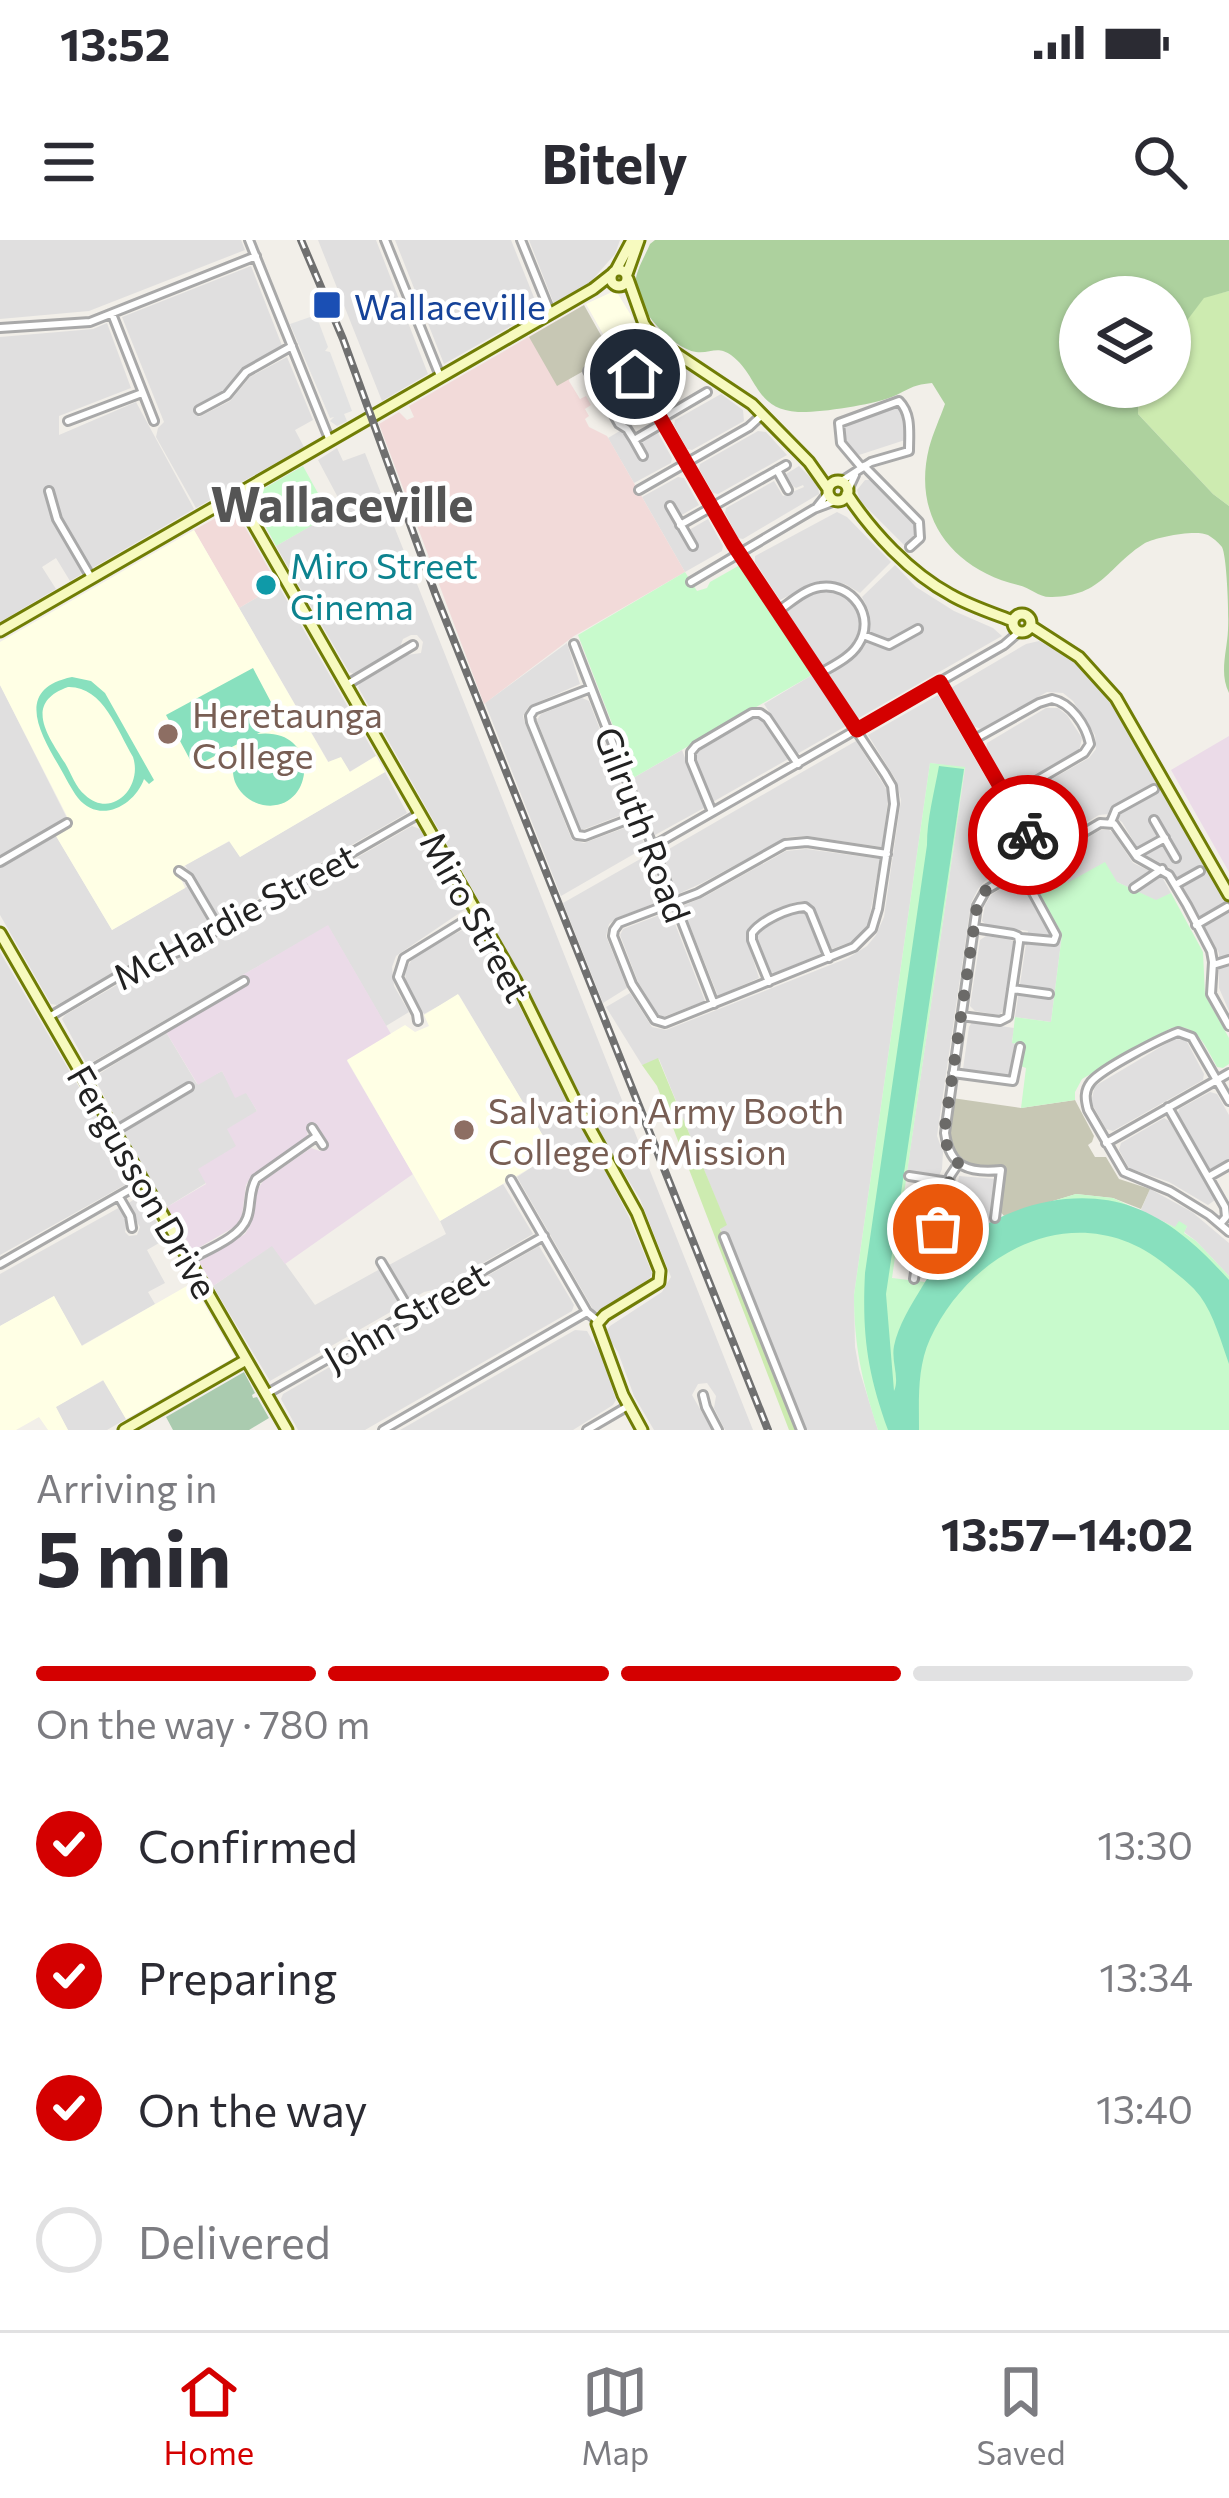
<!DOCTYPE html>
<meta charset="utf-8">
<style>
:root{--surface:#fff;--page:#f2f2f3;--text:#2b2b33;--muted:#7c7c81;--line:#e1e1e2;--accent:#d40000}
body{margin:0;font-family:Commissioner,sans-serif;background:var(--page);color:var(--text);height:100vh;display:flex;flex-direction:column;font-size:45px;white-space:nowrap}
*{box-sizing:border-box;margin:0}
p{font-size:39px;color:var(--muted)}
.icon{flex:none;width:66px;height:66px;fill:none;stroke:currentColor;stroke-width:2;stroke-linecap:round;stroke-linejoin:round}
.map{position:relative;height:1190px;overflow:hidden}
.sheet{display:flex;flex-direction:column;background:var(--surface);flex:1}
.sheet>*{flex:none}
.controls{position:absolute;left:1059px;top:36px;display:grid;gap:24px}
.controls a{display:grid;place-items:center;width:132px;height:132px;border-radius:50%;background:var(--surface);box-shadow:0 3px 9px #0004;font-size:60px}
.pin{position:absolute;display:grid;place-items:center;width:102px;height:102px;color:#fff;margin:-51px;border:6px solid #fff;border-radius:50%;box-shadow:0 3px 12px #0007}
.courier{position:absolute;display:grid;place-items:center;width:120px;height:120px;margin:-60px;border:9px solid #d40000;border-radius:50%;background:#fff;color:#222;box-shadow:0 3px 15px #0007}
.overview em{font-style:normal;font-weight:700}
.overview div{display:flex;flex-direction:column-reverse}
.overview{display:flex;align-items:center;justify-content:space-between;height:204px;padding:0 36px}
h1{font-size:78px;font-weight:700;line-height:90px}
.bar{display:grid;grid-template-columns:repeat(4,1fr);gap:18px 12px;align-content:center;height:144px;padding:0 36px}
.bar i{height:15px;border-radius:9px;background:var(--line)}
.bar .active{background:var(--accent)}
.bar p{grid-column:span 4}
ol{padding:0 36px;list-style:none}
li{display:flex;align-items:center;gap:36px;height:132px}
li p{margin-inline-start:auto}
li .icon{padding:12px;border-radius:50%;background:var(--accent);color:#fff;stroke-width:4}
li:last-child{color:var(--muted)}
li i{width:66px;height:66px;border:6px solid var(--line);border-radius:50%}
.status{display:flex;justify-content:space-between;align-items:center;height:84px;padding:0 60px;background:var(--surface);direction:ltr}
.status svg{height:33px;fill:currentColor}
header{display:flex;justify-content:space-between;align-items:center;height:156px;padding:0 36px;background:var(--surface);font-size:54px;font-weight:700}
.dock{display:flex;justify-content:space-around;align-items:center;height:168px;border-top:3px solid var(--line);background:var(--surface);font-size:33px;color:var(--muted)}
.dock a{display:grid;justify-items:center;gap:6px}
.dock .active{color:var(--accent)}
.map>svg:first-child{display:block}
</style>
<div class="status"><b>13:52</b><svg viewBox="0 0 49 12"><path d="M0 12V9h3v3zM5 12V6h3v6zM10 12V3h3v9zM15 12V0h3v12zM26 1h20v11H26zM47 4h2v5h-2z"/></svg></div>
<header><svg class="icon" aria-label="menu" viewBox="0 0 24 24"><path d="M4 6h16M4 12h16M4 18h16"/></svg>Bitely<svg class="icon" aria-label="search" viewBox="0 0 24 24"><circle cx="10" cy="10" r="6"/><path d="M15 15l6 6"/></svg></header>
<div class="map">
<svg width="1229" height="1190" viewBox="0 0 1229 1190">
<rect width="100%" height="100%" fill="#f2efe9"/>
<path fill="#e0dfdf" d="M0 0H241L245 10 89 71 0 79Z
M318 0H376L428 134 382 161Z
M395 0H511L539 70 444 124Z
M529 0H620L615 14 587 46 554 64Z
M251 26 283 108 241 132 226 155 196 171 199 177 230 161 250 137 287 117 313 180 295 190 304 207 196 268 156 197 158 188 164 182 122 77Z
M107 83 131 148 59 176V195L136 162 194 269 70 341 56 318 42 327 56 349 0 382V97L93 89Z
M721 154 743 170 744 181 692 210 687 209 674 185 675 180Z
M896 165 901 167 905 178V200L859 215 844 200V184Z
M623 189 641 219 646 216 639 204 640 201 657 191 672 218 671 223 634 243 608 198Z
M758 191 766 192 787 215 718 254 713 253 699 229 700 224Z
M337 208 343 221 365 213 753 1190H725L714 1168 716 1156 707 1143 698 1144 692 1155 712 1190H654L634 1156 618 1112 606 1095V1091L610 1086 662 1052 671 1037 640 959 585 869 522 737 358 447 360 443 407 415 421 413 423 402 417 395H411L403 399 400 407 354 434 349 432 276 306 343 267 318 220Z
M799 226 818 245 819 254 743 299 738 298 725 273 726 268 774 241 783 256 804 247 803 245 796 248 793 246 786 234Z
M678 237 684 238 699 265 680 276 672 261 667 264 691 308 697 305 689 290 708 279 723 306 722 311 685 332 642 257Z
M865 240H870L917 288V296L906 307 860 261 857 250Z
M837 272 847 277 891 322 860 353 845 344 819 341 780 360 755 322V316Z
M895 325 916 347 954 371 993 388 1002 396 857 479 829 434 859 413 865 404 870 383 869 371 862 357Z
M278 345 376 516 349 532 329 523 239 368Z
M829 349 852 360 860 374 861 390 855 404 848 412 822 427 786 372 810 353Z
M1039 401 1070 418 1106 453 1122 475 1229 665V771L1219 748V713L1170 628 1140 612 1122 582 1109 574 1099 575 1048 605 1040 603 1019 566 1020 557 1089 518 1096 509 1095 495 1073 461 1063 453 1047 452 981 489 973 486 951 448 1026 404Z
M567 403 580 444 529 466 523 476 525 483 572 600 584 603 635 584 646 607 561 656 485 463Z
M812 435 846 486 797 514 764 464Z
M0 445 67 578 0 616Z
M938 455 1028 610 1027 615 985 641 978 649 971 663 938 889 937 896 943 912 942 929 939 936 907 932 965 528 930 523 854 1055 855 1107 859 1129 878 1190H799L720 988 726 984 659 819 642 825 606 767 630 753 652 787 666 790 848 718 867 706 876 695 884 677 901 560 896 540 868 495Z
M582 458 589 461 630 568 627 573 582 590 579 587 537 480 541 474Z
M1046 468H1058L1067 475 1082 498 1079 511 1015 548 1009 547 986 510 987 503Z
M758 475 765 479 790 518 711 563 693 515Z
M856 501 887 550 888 560 882 607 807 596 787 597 702 643 678 654 662 613Z
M682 510 704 568 655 595 633 538Z
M385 532 407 573 218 682 185 625 230 601 240 617Z
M412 586 420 589 464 670 396 716 392 727 394 746 409 772 386 786 328 686 87 825 62 779 65 775 122 742 187 715Z
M1101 590H1109L1113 593 1133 623 1162 637 1171 653 1157 661 1117 642 1067 643 1052 617Z
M56 596 112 690 190 645 214 685 177 706 112 733 57 765 51 764 0 675V628Z
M806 609 880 619 868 685 853 701 832 709 812 665 802 661 792 663 755 681 747 691V700L759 738 718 756 682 666 704 657 786 611Z
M649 614 665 659 617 678 609 684 606 696 627 748 603 763 563 663Z
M1027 633 1062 694 1051 782 1015 777 1028 691 987 685 982 681 985 665 991 655Z
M800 670 807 673 813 684 823 710 820 714 775 733 768 732 755 700 757 692Z
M670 671 705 761 663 777 658 774 638 742 620 695 623 689Z
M474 686 513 754 629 977 652 1033 650 1038 601 1072 594 1071 517 937 553 913 459 755 424 774 406 743 405 731 414 716 468 687Z
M986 696 1011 700 1014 703 1005 769 999 775 975 771 970 766 980 700Z
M0 712 132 938 130 942 0 1015Z
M972 782 1014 788 1012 802 1015 804 1011 836 963 829 969 787Z
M166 792 197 844 222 831 236 857 246 852 257 871 237 906 206 943 167 967 122 891 195 845H189L119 884 94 837Z
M1174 799 1186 800 1204 834 1203 840 1113 891 1106 889 1091 862 1095 846Z
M1210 852 1217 854 1229 875V921L1210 932 1178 874 1179 869Z
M1164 878 1169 881 1215 960 1208 965 1169 942 1129 928 1119 910 1121 903Z
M959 936 997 939 991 983 942 1019 932 1032 921 1030 925 995 939 997 950 991Z
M503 944 533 994 438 1049 424 1052 410 1060 389 1025 446 994 440 981Z
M1150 949 1192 972 1229 1003V1036L1196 1001 1184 992 1187 986 1176 988 1141 970Z
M141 955 166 999 147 1010 165 1043 148 1052 155 1064 81 1106 54 1056 0 1086V1034L122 966 128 978 125 992 129 996 137 995 140 987 127 964Z
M272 1005 315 1065 380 1029 401 1066 270 1141 213 1046Z
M539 1006 574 1065 572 1071 365 1190H298L281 1159 283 1154Z
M575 1090 587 1091 602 1117 616 1160 613 1165 573 1190H400Z
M104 1140 126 1179 107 1190H68L55 1167Z"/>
<path fill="#f2dad9" d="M584 65 569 141 580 159 586 156 591 165 585 169 589 176 585 179 589 187 607 196 685 332 574 396 484 464 379 184 399 172 407 180 414 177 409 166Z
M234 268 278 345 239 368 194 290Z"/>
<path fill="#ebdbe8" d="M1229 496V632L1171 530Z
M328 685 391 794 347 821 413 934 285 1024 272 1006 213 1046 199 1022 245 994 251 984 255 954 263 941 311 908 320 911 329 905 315 884 308 888 307 898 252 935 246 945 242 975 236 986 193 1011 167 967 206 944 198 929 236 906 227 889 257 871 246 853 235 858 222 831 198 845 166 792 246 746 241 736Z"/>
<path fill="#ffffe5" d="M612 52 618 54 646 100 620 115H615L586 64Z
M194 290 328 522 341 517 350 532 376 516 385 532 240 617 229 601 177 630 185 648 112 690 56 596 72 586 0 445V402Z
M458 754 554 914 440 981 347 820 405 785 415 792 429 786 424 775Z
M192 1043 235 1117 126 1179 103 1140 56 1167 68 1190H48L39 1177 16 1190H0V1086L54 1056 82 1106Z"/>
<path fill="#c7c7b4" d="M584 65 612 115 557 146 529 97Z
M952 858 1021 868 1075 860 1094 896 1092 902 1088 905 1095 917H1106L1119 939 1150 949 1141 969 1113 958 1076 954 1004 976 999 970 1004 925 978 927 968 924 950 906Z"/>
<path fill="#cdebb0" d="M1229 51V266L1213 254 1138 174 1139 147H1170V103L1204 57Z
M658 818 727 985 720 989 799 1190H789L657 846 642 825Z"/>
<path fill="#add19e" d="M655 0H1229V51L1204 58 1170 103V57H1080V147H1139L1138 174 1213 254 1229 266V453C1219 433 1227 412 1228 390 1229 376 1227 317 1222 307 1218 302 1213 298 1208 295 1196 289 1156 297 1145 303 1108 326 1103 356 1052 357 1039 358 1031 348 1018 345 952 329 912 277 929 208 933 193 940 178 945 164L932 143C909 145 908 151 889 158 870 165 819 173 798 172 754 169 759 136 731 115 717 105 710 114 696 112 671 108 631 64 636 38 638 27 646 14 650 4Z"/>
<path fill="#aacbaf" d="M244 1132 255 1153 252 1155 253 1158 257 1157 269 1178 249 1190H173L166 1177Z"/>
<path fill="#c8facc" d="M303 226 330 275 276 306 252 261 256 253Z
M740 325 812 435 633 538 578 395 685 332 697 351 707 348 710 342Z
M930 523 965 527 892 1038 925 1042 966 999 1004 976 1076 954 1113 958 1175 987 1179 981 1187 986 1184 993 1196 1001 1229 1036V1190H878C862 1142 854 1106 854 1055Z
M1052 617 1067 643 1105 622 1117 642 1156 660 1171 653 1203 712 1205 755 1229 798V824L1223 828 1217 827C1206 808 1197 782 1171 788L1082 839 1075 852V860L1021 868 1026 828 1020 826 1023 805 1012 803 1015 777 1051 782 1062 694 1027 633Z"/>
<path fill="#88e0be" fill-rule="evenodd" d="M253 428 281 481 257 494C323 486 315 574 263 565 250 562 240 554 235 542 229 525 237 511 247 499L194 527 166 475Z
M72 437 91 441 105 453 154 540 149 544 144 539C135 565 100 585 78 558 71 549 65 536 59 526 40 493 14 449 72 437ZM68 447C103 446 117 490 133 517 143 547 112 580 85 555 76 548 71 533 65 523 48 496 23 463 68 447Z
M939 526 964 529 886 1054 894 1151C900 1138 891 1122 894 1106 898 1086 911 1065 922 1047 961 979 1059 940 1133 967 1172 981 1202 1010 1229 1040V1124C1221 1102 1214 1075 1200 1056 1191 1044 1177 1034 1166 1025 1080 955 972 1008 930 1099 917 1128 919 1159 919 1190H888C867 1132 862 1094 865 1033L927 605C927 578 934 554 939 526Z"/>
<path fill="#e2e2e2" d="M316 75 328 107 325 111 330 112 352 171 344 174 347 181 337 186 330 181 334 177 330 178 290 84Z"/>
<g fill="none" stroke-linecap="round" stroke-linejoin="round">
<defs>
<path id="street" d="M249 0 330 201
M385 0 440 136
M521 0 551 74
M112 74 154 181
M0 88 90 82 256 16
M588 131 598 147
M637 131 644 133 642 141 635 137Z
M635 133 625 131 598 147 619 184 627 189 634 200 663 183
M644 133 665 121
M641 141 733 304 885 534 892 546 894 564 878 669 872 689 854 707 665 783 655 780 632 744 613 696 614 690 619 683 698 653 785 604 807 602 887 614
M199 170 227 155 246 132 292 106
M661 179 707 152
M68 181 142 153
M634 200 643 216
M864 226 919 282 920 298 910 307
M777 230 788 250
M840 242 871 222 909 211C909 193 912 174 899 161L839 183 841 203 862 228
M639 250 749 187 762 175
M848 250 855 235
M49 251 57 279 92 339
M670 266 693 306
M817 267 828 253
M680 285 786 225
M691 342 814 269 835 261
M778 371C790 363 805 349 820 347 852 342 877 377 858 405 850 418 832 426 819 434
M863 395 889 405 918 389
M574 404 714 764
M941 443 1040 617
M346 445 413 405
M591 448 534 470 530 476 531 482 577 595 585 596 640 575
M973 500 1039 463 1052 459C1071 463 1086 485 1090 504L1084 513 1007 558
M712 572 691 521V512L696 506 752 473H760L767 478 798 524
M1154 580 1176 618
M1111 582 1116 570 1154 549
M653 606 1004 405 1019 392
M1136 614 1165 598
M0 622 67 583
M1020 629 1056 695 1054 701 1021 698
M179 631 189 638 219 689
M1175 645 1200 631
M1134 648 1162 629
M1196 685 1227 667
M1213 725 1229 720
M769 742 752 700V693C762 680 788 668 805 667L810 671 829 718
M1012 749 1049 754
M961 776 1000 781 1008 777 1019 702 1018 696 1013 694 974 688
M49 777 120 735 183 710 419 574
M418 781 417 774 398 737 404 718 477 673
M953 833 1013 841 1020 807
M83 835 244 741
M1229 861 1192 797 1178 792C1160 799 1103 828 1091 842 1084 851 1085 859 1088 870L1124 932 1170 951 1209 975 1229 992
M1168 867 1225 967 1226 977 1220 984
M312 888 323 905
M115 891 189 847
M1106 903 1229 833
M909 936 949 942
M1208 937 1229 925
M511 940 587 1072 598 1081
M119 957 130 976 132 988
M944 973 930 977 931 988 938 989 942 985 950 936 958 924
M944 975 969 979
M995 978 1001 930C969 933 950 928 945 893L977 666 986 650 1100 583 1114 584 1137 617 1169 635 1187 665 1211 711 1213 722 1211 754 1229 786
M902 981 929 983
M724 997 801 1190
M189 1020C206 1010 240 998 247 978 252 965 248 953 256 939L317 896
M381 1022 410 1071
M0 1024 143 942
M914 1039 921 994 929 987
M266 1154 544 996
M703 1155 706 1167 718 1190
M383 1190 587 1072
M587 1190 628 1166"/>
<path id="secondary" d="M611 38a8 8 0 1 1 16 0a8 8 0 1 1-16 0Z
M616 30 632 0
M627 34 639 0
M628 39 644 84 656 100 752 164 809 222 828 249
M828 251a10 10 0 1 1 20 0a10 10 0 1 1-20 0Z
M847 254C872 292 910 333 951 355 970 366 992 373 1013 381
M237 255 516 741 578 867 637 973 660 1031 659 1042 605 1075 597 1084 623 1155 642 1190
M1013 383a9 9 0 1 1 18 0a9 9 0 1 1-18 0Z
M1031 386 1079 417 1116 458 1229 655
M0 391 593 49 612 34
M0 693 287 1190
M124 1190 246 1120"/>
</defs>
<use href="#street" stroke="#a9a9a9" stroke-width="12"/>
<use href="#secondary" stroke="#707d05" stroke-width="15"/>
<use href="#street" stroke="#fff" stroke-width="6"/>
<use href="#secondary" stroke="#f7fabf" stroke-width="9"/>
<defs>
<path id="rail" d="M301 0 343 99 435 353 768 1190"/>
</defs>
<use href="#rail" stroke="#707070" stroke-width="8"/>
<use href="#rail" stroke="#fff" stroke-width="3" stroke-dasharray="9" stroke-linecap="butt"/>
</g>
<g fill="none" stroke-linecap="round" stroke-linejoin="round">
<path stroke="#6b6a68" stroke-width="12" stroke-dasharray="0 21.6" d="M938 989 931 988 929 979 933 974 944 973 950 936 958 923 948 910 944 893 977 666 986 650 992 645 1040 617 1028 595"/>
<path stroke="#d40000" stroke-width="15" d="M635 134 733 304 857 490 940 442 1028 595"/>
</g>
<rect fill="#1a4fb4" stroke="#fff" stroke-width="4.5" x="312" y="50" width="30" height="30" rx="6"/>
<circle fill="#0f9aa8" stroke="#fff" stroke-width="4.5" cx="266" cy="345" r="12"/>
<g fill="#8d6e63" stroke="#fff" stroke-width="4.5">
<circle cx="168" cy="494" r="12"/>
<circle cx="464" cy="890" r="12"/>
</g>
<g text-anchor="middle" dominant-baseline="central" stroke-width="9" stroke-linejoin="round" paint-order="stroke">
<g font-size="36" fill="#164399" stroke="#fff" text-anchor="start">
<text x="354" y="65">Wallaceville</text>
</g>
<g font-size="36" fill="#0d838f" stroke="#fff" text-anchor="start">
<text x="290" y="324">Miro Street<tspan x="290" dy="41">Cinema</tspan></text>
</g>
<g font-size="36" fill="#785e54" stroke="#fff" text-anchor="start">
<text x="192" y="473">Heretaunga<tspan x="192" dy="41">College</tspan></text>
<text x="488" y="869">Salvation Army Booth<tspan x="488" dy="41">College of Mission</tspan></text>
</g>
<g font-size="36" fill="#222" stroke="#fff">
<text transform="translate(644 584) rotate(69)">Gilruth Road</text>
<text transform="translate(234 675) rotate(-28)">McHardie Street</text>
<text transform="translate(477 676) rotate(61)">Miro Street</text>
<text transform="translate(144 941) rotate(60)">Fergusson Drive</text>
<text transform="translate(405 1075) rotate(-30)">John Street</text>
</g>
<g font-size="48" font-weight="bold" fill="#555" stroke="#fff">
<text x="342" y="262">Wallaceville</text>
</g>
</g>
</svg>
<div class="controls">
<a><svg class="icon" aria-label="layers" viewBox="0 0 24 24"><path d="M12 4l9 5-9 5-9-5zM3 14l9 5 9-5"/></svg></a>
</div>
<div class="pin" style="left:938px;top:989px;background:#ea580c"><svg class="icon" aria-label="bag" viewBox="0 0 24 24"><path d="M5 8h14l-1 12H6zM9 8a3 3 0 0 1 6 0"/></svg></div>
<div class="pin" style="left:635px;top:134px;background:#1f2937"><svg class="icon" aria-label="home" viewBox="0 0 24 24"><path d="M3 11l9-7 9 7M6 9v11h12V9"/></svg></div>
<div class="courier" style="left:1028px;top:595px"><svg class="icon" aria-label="bike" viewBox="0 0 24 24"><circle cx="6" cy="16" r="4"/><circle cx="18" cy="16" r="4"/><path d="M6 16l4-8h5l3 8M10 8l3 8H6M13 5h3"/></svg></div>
</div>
<section class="sheet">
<div class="overview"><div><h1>5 min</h1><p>Arriving in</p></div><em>13:57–14:02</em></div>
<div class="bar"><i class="active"></i><i class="active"></i><i class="active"></i><i></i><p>On the way · 780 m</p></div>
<ol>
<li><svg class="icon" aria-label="check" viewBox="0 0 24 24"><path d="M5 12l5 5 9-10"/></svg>Confirmed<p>13:30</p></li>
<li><svg class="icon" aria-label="check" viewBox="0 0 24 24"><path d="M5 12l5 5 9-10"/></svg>Preparing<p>13:34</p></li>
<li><svg class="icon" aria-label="check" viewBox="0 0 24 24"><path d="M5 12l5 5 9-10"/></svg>On the way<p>13:40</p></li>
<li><i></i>Delivered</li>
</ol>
</section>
<nav class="dock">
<a class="active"><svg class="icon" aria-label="home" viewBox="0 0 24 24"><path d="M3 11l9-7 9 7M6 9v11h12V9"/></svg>Home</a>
<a><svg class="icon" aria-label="map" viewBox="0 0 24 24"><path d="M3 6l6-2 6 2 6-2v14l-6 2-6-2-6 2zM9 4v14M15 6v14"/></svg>Map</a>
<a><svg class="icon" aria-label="saved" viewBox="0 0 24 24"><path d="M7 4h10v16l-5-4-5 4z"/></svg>Saved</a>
</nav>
